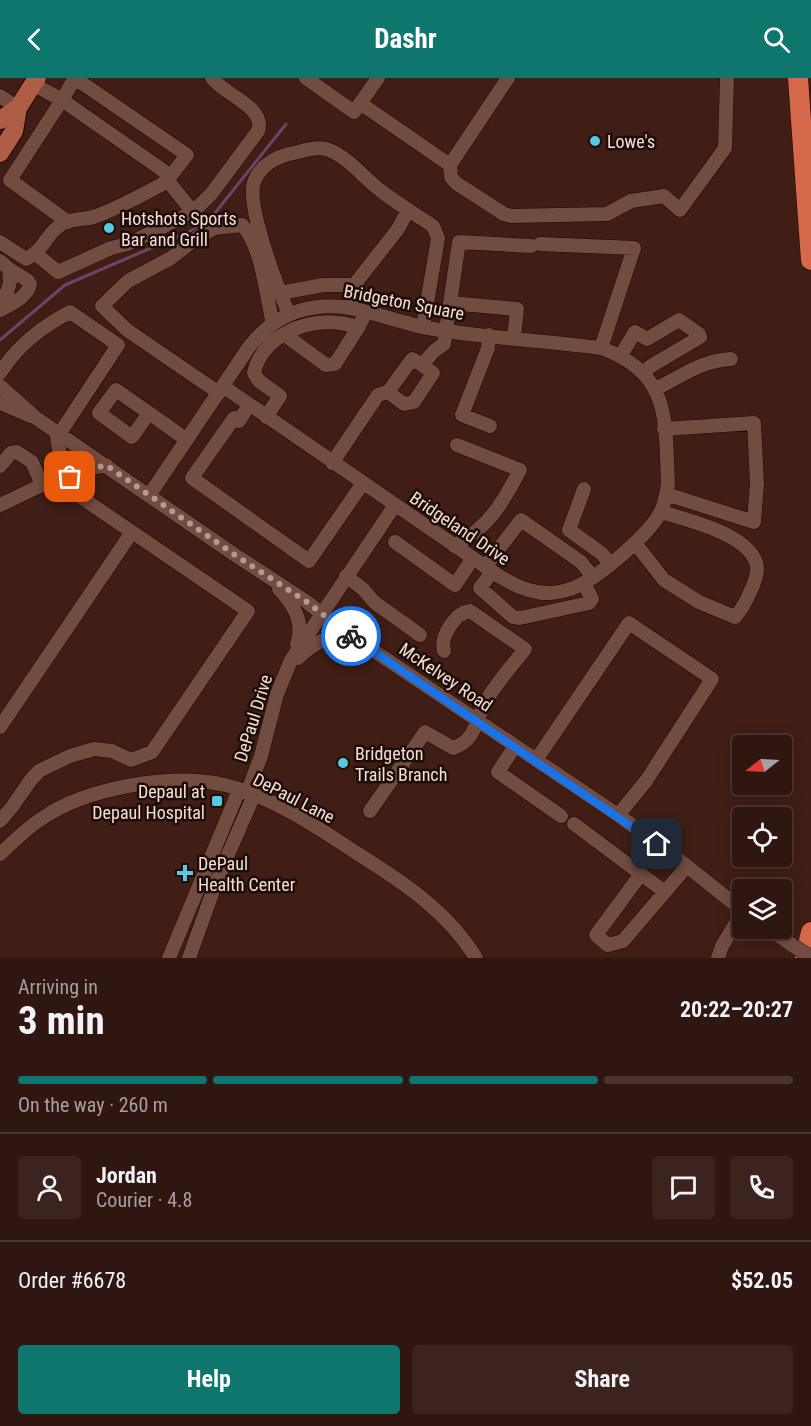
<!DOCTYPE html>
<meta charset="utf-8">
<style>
:root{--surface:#301610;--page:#3c231e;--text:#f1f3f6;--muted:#a89f9f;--line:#4b3530;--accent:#0f766e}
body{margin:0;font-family:"Roboto Condensed",sans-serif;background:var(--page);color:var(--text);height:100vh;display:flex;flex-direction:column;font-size:22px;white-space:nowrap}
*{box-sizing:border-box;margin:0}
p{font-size:20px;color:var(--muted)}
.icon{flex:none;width:33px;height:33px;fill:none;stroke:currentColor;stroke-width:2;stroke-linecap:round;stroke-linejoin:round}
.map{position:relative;height:880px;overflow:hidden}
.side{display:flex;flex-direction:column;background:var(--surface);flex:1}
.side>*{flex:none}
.needle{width:39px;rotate:252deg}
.controls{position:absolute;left:732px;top:657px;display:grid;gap:12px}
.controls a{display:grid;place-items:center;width:60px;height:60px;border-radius:6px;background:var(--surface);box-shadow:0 3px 15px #0003,0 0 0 2px var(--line);font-size:30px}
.pin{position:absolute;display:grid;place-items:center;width:51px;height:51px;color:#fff;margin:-26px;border-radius:12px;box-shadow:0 3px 9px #0006}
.courier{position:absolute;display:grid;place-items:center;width:60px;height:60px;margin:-30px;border:4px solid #1a73e8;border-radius:50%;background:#fff;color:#222;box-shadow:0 2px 8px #0007}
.head em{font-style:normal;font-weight:700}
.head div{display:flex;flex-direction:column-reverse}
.head{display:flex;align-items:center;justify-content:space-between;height:102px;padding:0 18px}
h1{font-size:39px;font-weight:700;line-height:45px}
.bar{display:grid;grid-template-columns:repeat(4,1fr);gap:9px 6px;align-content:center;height:72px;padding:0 18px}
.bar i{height:8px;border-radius:4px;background:var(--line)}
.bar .current{background:var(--accent)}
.bar p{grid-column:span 4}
.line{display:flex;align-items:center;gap:15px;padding:0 18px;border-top:2px solid var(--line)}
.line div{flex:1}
.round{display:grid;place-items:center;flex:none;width:63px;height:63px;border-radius:6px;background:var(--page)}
.primary-button{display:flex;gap:12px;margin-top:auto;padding:12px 18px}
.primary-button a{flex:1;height:69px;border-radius:6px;background:var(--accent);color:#fff;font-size:24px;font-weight:700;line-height:69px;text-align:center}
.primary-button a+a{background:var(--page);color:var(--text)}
header{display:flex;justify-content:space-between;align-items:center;height:78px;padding:0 18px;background:var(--accent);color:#fff;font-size:27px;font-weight:700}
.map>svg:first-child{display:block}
</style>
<header><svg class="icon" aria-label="back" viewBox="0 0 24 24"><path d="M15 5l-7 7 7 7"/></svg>Dashr<svg class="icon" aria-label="search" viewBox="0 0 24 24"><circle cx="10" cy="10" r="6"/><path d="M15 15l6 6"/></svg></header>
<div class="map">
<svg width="811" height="880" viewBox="0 0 811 880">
<rect width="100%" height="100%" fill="#401e15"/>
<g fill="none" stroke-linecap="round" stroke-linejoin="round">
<path stroke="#704265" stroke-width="3" d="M0 262 65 207 186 155 207 145 286 46"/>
<defs>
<path id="minor" d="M306 0 354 34 378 0
M0 18 18 30
M360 25 450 87 508 0
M450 87 451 99 456 105 504 136 511 138 607 136 631 123 664 118 680 132 725 70 727 0
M167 102 193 134
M68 144 10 102 62 22 171 98
M0 164 26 181C46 171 45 156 62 146 71 140 84 142 93 139 117 131 139 118 161 107L169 100 187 77 79 3H73L62 22 33 6
M540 166 634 170 601 270
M36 176 58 194 111 170 128 166 193 134 212 115 258 53C266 29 226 18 212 0
M0 183 9 191 10 204 7 215 0 220
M280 215 323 207H356
M450 225 517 231 514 260
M350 229 358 202 398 151 408 132
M0 232C11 226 28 219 30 206L27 202 9 191
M289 236C278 211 246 128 254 104 260 88 274 80 289 76 301 74 317 67 329 72 349 80 363 99 380 112 396 125 415 136 433 148L438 160 423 249
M285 257 326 287 335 286 358 250
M489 257 488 270 462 337 490 348
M621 277 635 254 647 261 679 242 699 256 700 259 651 288 644 294
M0 295C18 267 41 249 70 234L118 267 60 355
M0 308 36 340 235 477 307 524 334 546 618 737 673 777 742 832
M655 311C683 298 699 283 731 281
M388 314 404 326 414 324 433 295 422 287
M219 315 127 252 102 228 128 203 171 180 199 158 215 150 242 147C262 167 266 218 273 246
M0 325 31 338
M249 327 239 343 234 340 192 400 309 483 363 405
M149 335 116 312 99 335 132 359 149 335 187 362
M266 339 280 318 259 303 254 295C263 252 322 234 358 250L366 234
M664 351 754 345 757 406 754 444 666 416
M56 353 60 378V405
M332 385 378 317 388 314 412 281 422 287 434 273 444 266 459 164 531 168
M0 388 11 375 17 374 32 384 42 407
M584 411 569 452 601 475 610 485
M150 416 249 269C266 247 289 232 318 229 355 224 395 245 433 251 489 260 545 263 601 270 671 295 665 341 668 406 666 415 665 425 661 433 651 455 601 497 578 508 570 512 561 514 551 515 532 516 515 508 499 498L224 309
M0 427 42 407 60 405 84 392 106 387
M395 464 455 507 473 480
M635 465 664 502 699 524 735 539C743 530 747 522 751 512 754 505 758 497 757 489 753 457 687 442 661 434
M454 468C489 449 502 426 520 392L457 367
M485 489 521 442 581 484 593 499
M492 494 480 510 513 539 520 540 589 525 592 521 584 505
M346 498 363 511 374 524 420 557
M279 511C293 526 305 544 297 566
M298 580C313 565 328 558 350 556
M0 649 132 454 60 405
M515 668 498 694 561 738
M536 682 629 545 712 601 646 703 618 737
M247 715 261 678 277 616 291 582 395 427
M370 733 425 654 453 670C475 663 476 643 485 625 495 606 512 588 525 571L470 533C455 535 440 558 444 573
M0 743 12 729 30 703 39 693 47 689 70 678 94 671 112 673 131 682 152 674 248 533 132 454
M574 746 665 814
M0 776C13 764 26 751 41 741 87 709 172 695 225 707 271 718 319 750 358 776 403 804 448 834 476 880
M641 796 596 857 608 867 623 863 687 788
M768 850 792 867
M169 880 239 712
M189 880 217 802 254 717
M718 880 722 868 742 835"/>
<path id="major" d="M0 42 18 30
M0 75 14 53 18 30 37 0"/>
<path id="highway" d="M798 0 811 182
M805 880 811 854"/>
</defs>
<use href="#minor" stroke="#250601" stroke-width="15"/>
<use href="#major" stroke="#250601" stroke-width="20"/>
<use href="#highway" stroke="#250601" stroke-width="21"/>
<use href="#minor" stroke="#724c41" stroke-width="14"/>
<use href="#major" stroke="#ae5d47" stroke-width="18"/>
<use href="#highway" stroke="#d6684b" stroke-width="20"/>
<defs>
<path id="minor-bridge" d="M792 867 811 879"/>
</defs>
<use href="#minor-bridge" stroke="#250601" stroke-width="15" stroke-linecap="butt"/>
<use href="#minor-bridge" stroke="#724c41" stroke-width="14"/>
</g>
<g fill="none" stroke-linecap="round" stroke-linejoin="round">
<path stroke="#b69a92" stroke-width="6" stroke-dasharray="0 10.8" d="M70 399 84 393 106 387 235 477 307 524 351 558"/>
<path stroke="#1a73e8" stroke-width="8" d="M351 558 657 766"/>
</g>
<g fill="#58c9e3" stroke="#1d0d09" stroke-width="2">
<circle cx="595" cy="63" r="6"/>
<circle cx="109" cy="150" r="6"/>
<circle cx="343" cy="685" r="6"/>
<rect x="211" y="717" width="12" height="12" rx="3"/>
<path d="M182 786h6v6h6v6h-6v6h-6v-6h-6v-6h6z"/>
</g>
<g text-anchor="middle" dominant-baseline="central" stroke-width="5" stroke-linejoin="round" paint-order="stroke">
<g font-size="18" fill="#f5ddd6" stroke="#1d0d09" text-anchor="start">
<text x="607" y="63">Lowe's</text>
<text x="121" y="140">Hotshots Sports<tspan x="121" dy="21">Bar and Grill</tspan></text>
<text x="355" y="675">Bridgeton<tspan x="355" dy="21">Trails Branch</tspan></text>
<text x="205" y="713" text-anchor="end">Depaul at<tspan x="205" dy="21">Depaul Hospital</tspan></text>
<text x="198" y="785">DePaul<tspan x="198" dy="21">Health Center</tspan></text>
</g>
<g font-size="18" fill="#f5ddd6" stroke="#1d0d09">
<text transform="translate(404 224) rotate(11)">Bridgeton Square</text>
<text transform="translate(460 450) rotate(34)">Bridgeland Drive</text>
<text transform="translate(446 599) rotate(34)">McKelvey Road</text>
<text transform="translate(253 640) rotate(-73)">DePaul Drive</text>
<text transform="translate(294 720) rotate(27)">DePaul Lane</text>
</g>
</g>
</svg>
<div class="controls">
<a><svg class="needle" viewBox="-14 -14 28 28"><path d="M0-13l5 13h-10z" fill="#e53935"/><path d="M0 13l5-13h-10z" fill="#a89f9f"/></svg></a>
<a><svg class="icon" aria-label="locate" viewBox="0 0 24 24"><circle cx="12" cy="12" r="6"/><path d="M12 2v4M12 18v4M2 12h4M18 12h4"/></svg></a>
<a><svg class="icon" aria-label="layers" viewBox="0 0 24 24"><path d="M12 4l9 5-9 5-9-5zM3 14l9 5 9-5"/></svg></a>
</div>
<div class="pin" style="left:70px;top:399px;background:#ea580c"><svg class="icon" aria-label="bag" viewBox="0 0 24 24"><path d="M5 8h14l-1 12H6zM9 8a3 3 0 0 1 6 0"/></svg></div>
<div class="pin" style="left:657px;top:766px;background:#1f2937"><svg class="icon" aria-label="home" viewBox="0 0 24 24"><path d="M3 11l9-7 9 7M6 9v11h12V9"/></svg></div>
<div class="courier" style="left:351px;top:558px"><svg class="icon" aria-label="bike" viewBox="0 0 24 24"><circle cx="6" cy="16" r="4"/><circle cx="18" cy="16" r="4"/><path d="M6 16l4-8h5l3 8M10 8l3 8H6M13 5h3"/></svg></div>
</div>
<section class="side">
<div class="head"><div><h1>3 min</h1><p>Arriving in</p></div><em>20:22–20:27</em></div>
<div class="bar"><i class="current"></i><i class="current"></i><i class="current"></i><i></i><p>On the way · 260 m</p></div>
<div class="line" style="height:108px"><a class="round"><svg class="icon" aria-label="person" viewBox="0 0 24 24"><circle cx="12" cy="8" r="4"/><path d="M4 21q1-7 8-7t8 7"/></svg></a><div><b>Jordan</b><p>Courier · 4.8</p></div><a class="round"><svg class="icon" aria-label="chat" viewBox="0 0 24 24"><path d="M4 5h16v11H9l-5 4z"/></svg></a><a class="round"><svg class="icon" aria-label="phone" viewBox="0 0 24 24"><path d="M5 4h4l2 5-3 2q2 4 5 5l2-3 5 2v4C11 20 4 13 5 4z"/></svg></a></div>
<div class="line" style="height:78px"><div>Order #6678</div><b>$52.05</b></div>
<div class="primary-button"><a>Help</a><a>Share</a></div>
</section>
